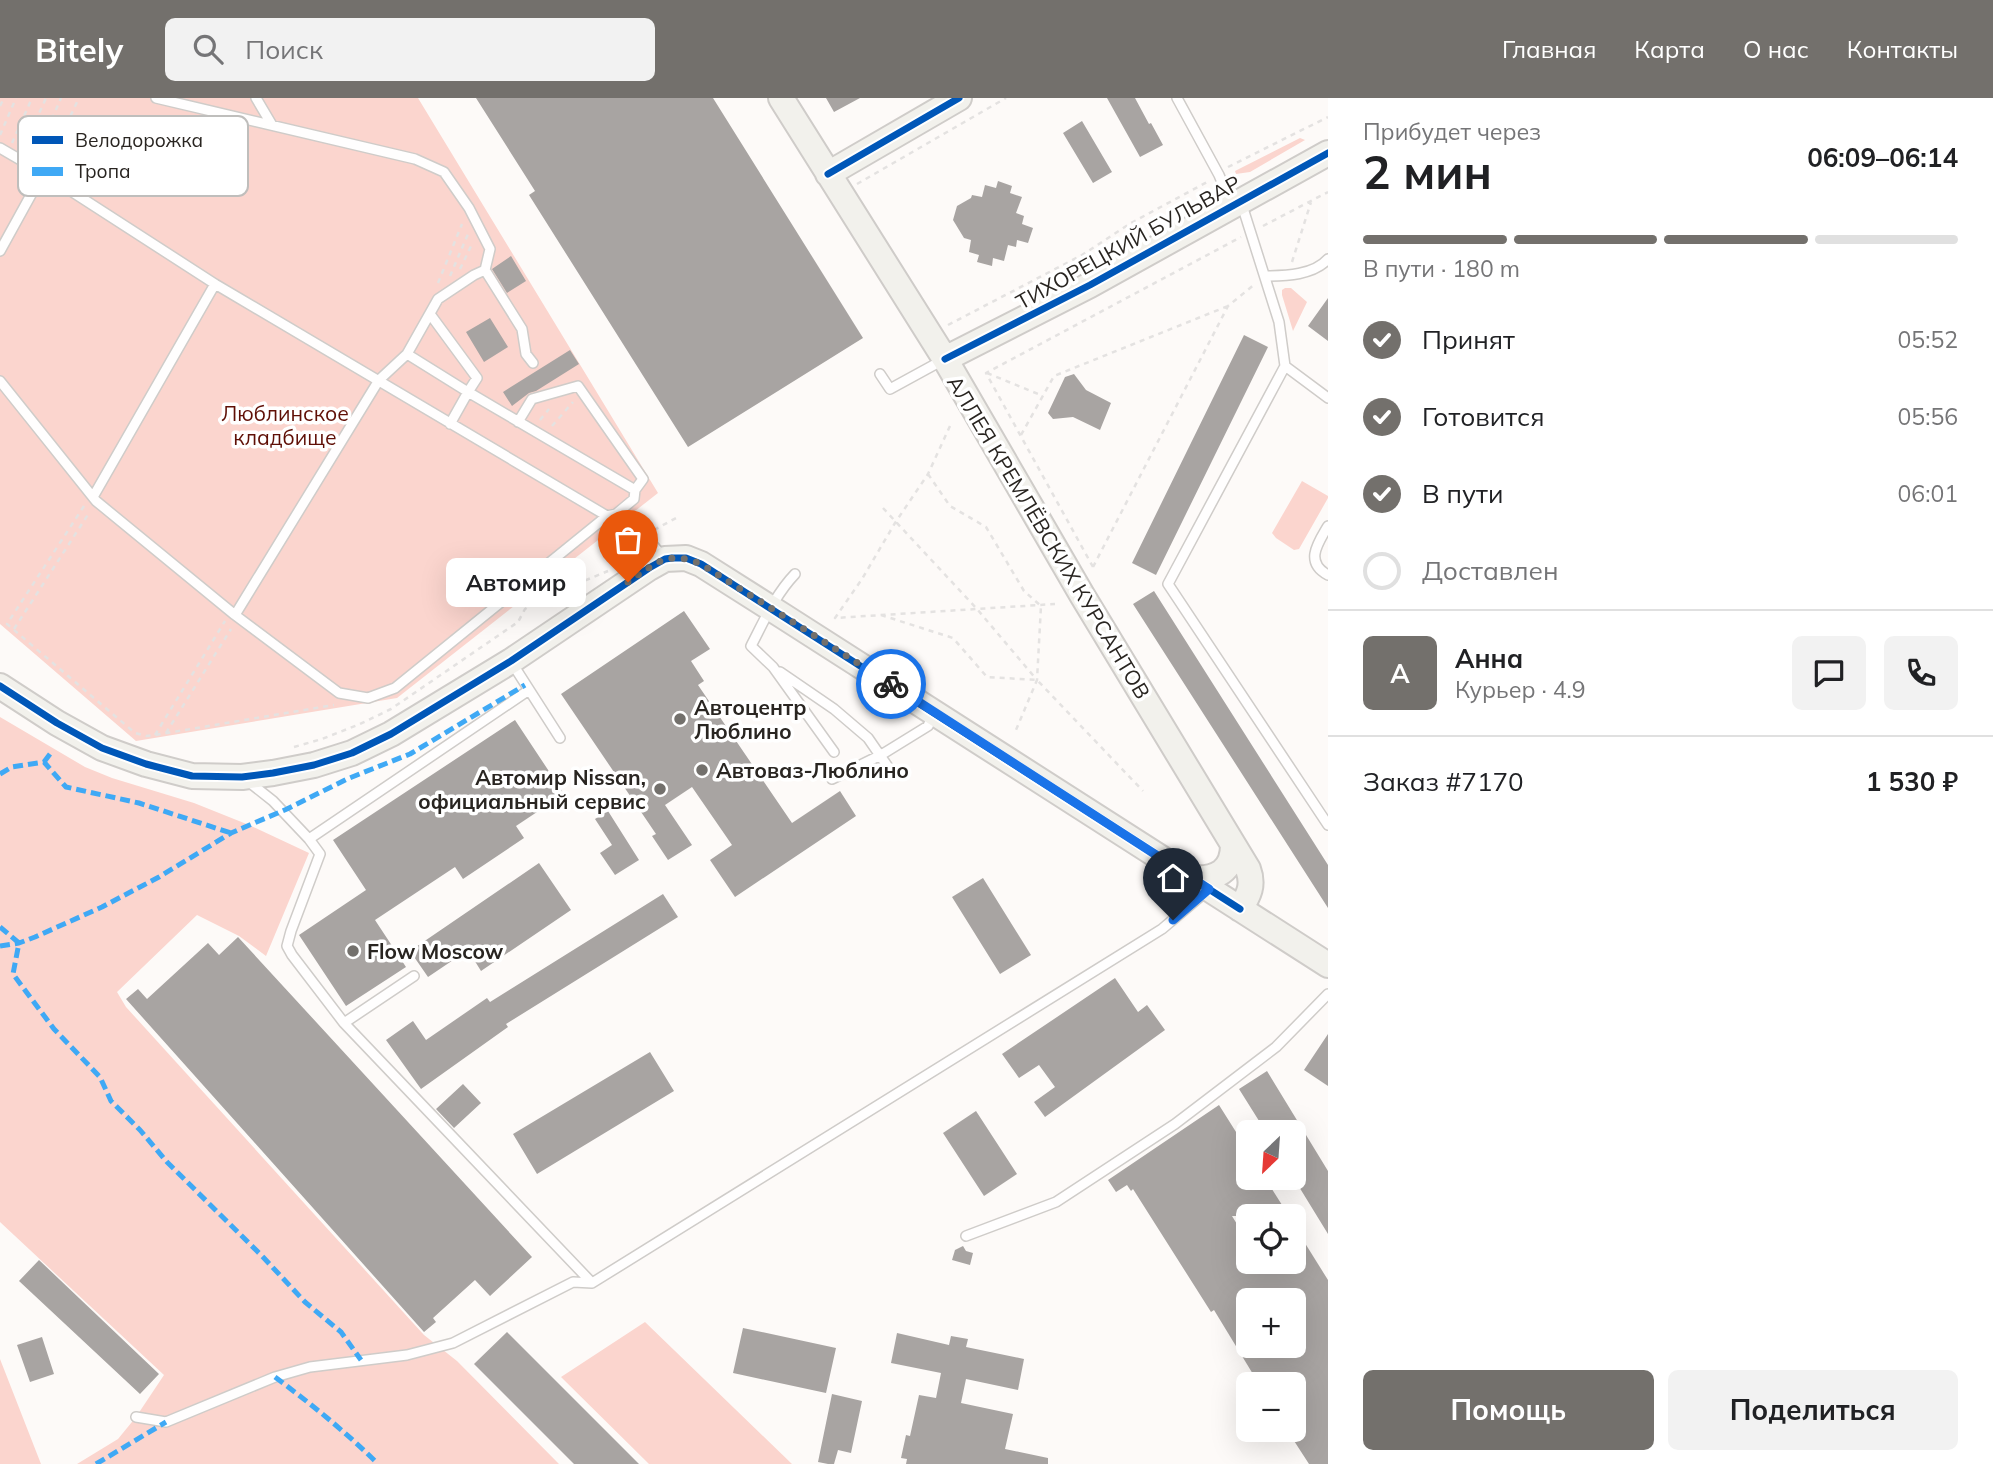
<!DOCTYPE html>
<html lang="ru">
<meta charset="utf-8">
<style>
:root{--surface:#fff;--page:#f2f2f2;--text:#202124;--muted:#757577;--line:#e0e0e0;--accent:#73706c}
body{margin:0;font-family:Mulish,sans-serif;background:var(--page);color:var(--text);height:100vh;display:flex;flex-direction:column;font-size:26px;white-space:nowrap}
*{box-sizing:border-box;margin:0}
p{font-size:23px;color:var(--muted)}
.icon{flex:none;width:38px;height:38px;fill:none;stroke:currentColor;stroke-width:2;stroke-linecap:round;stroke-linejoin:round}
.map{position:relative;flex:1;overflow:hidden}
.drawer{display:flex;flex-direction:column;background:var(--surface);width:665px}
.drawer>*{flex:none}
.needle{width:46px;rotate:205deg}
.controls{position:absolute;left:1236px;top:1022px;display:grid;gap:14px}
.controls a{display:grid;place-items:center;width:70px;height:70px;border-radius:10px;background:var(--surface);box-shadow:0 7px 28px #0002;font-size:35px}
.pin{position:absolute;display:grid;place-items:center;width:60px;height:60px;color:#fff;margin:-72px -30px;border-radius:50% 50% 50% 0;rotate:-45deg;box-shadow:0 0 7px #0007}
.pin .icon{rotate:45deg}
.courier{position:absolute;display:grid;place-items:center;width:70px;height:70px;margin:-35px;border:5px solid #1a73e8;border-radius:50%;background:#fff;color:#222;box-shadow:0 2px 9px #0007}
.bubble{position:absolute;height:49px;border-radius:10px;background:var(--surface);box-shadow:0 7px 28px #0002;font-size:23px;font-weight:700;line-height:49px;text-align:center}
.summary em{font-style:normal;font-weight:700}
.summary div{display:flex;flex-direction:column-reverse}
.summary{display:flex;align-items:center;justify-content:space-between;height:119px;padding:0 35px}
h1{font-size:46px;font-weight:700;line-height:52px}
.bar{display:grid;grid-template-columns:repeat(4,1fr);gap:10px 7px;align-content:center;height:84px;padding:0 35px}
.bar i{height:9px;border-radius:5px;background:var(--line)}
.bar .on{background:var(--accent)}
.bar p{grid-column:span 4}
.line{display:flex;align-items:center;gap:18px;padding:0 35px;border-top:2px solid var(--line)}
.line div{flex:1}
.round{display:grid;place-items:center;flex:none;width:74px;height:74px;border-radius:10px;background:var(--page)}
ol{padding:0 35px;list-style:none}
li{display:flex;align-items:center;gap:21px;height:77px}
li p{margin-inline-start:auto}
li .icon{padding:7px;border-radius:50%;background:var(--accent);color:#fff;stroke-width:4}
li:last-child{color:var(--muted)}
li i{width:38px;height:38px;border:4px solid var(--line);border-radius:50%}
.cta{display:flex;gap:14px;margin-top:auto;padding:14px 35px}
.cta a{flex:1;height:80px;border-radius:10px;background:var(--accent);color:#fff;font-size:28px;font-weight:700;line-height:80px;text-align:center}
.cta a+a{background:var(--page);color:var(--text)}
header{display:flex;align-items:center;gap:42px;box-sizing:border-box;height:98px;padding:0 35px;background:var(--accent);color:#fff}
header strong{font-size:33px}
nav{display:flex;gap:38px;margin-inline-start:auto;font-size:24px}
.search{width:490px;height:63px;background:var(--page);display:flex;align-items:center;gap:18px;box-sizing:border-box;padding:0 24px;border-radius:10px;color:var(--muted);font-size:26px}
main{display:flex;flex:1;min-height:0}
.map>svg:first-child{display:block}
</style>
<header>
<strong>Bitely</strong>
<div class="search"><svg class="icon" aria-label="search" viewBox="0 0 24 24"><circle cx="10" cy="10" r="6"/><path d="M15 15l6 6"/></svg>Поиск</div>
<nav><a>Главная</a><a>Карта</a><a>О нас</a><a>Контакты</a></nav>
</header>
<main>
<div class="map">
<svg width="1328" height="1366" viewBox="0 0 1328 1366">
<rect width="100%" height="100%" fill="#fdfaf8"/>
<path fill="#fbd5ce" d="M0 0H418L658 395 397 600 136 643 0 526Z
M1300 40 1305 42 1250 74 1236 76 1235 73Z
M1285 190H1291L1307 204 1293 233 1282 197V192Z
M1302 383 1328 398V400L1299 451 1294 452 1276 440 1272 435Z
M0 619 85 669 112 680 194 705 249 727 309 755 266 858 239 838 197 817 117 894 126 909 424 1237 457 1263 559 1366H77L118 1341 136 1319 164 1277 0 1124Z
M645 1224 792 1366H649L561 1279Z
M0 1261 41 1366H0Z"/>
<path fill="#a8a4a2" fill-rule="evenodd" d="M476 0H713L863 240 688 349 529 97 535 93Z
M826 0H860L834 14Z
M1107 0H1135L1149 26 1151 25 1163 47 1140 59Z
M1082 23 1112 74 1093 85 1063 35Z
M998 83 1012 88 1010 95 1022 99 1016 115 1024 118 1022 126 1033 130 1028 145 1017 142 1016 149 1008 147 1004 163 993 160 992 168 977 164 979 157 969 154 971 142 964 140 953 122 957 108 971 100 972 97 982 99 985 87 996 90Z
M511 158 526 183 507 195 492 171Z
M1328 200V243L1308 228Z
M490 220 508 249 484 264 466 234Z
M1244 237 1268 249 1156 477 1132 465Z
M570 252 579 266 536 293 529 295 512 308 503 294Z
M1074 276 1086 292 1111 305 1100 332 1073 319 1053 321 1048 315 1065 279Z
M1154 493 1328 767V810L1133 506Z
M684 513 710 551 691 563 704 583 698 587 792 725 840 693 856 718 735 799 710 762 732 747 692 689 665 707 692 747 668 762 652 738 656 736 561 596Z
M515 622 564 696 516 728 524 740 463 781 455 769 375 822 406 869 346 908 299 837 366 792 333 742Z
M608 713 639 762 615 777 600 755 612 747 595 721Z
M539 765 571 812 481 873 468 852 428 879 410 853Z
M983 780 1031 857 1000 876 952 799Z
M663 796 678 819 506 926 508 929 421 991 386 942 413 923 426 942 487 900 490 904Z
M238 839 532 1159 490 1198 475 1182 433 1220 436 1224 424 1234 126 901 138 891 147 901 208 845 219 857Z
M1115 880 1138 914 1147 907 1165 932 1045 1019 1034 1004 1055 989 1039 967 1019 980 1002 956Z
M1328 936V988L1304 972Z
M650 954 674 993 537 1076 513 1036Z
M1267 973 1328 1073V1136L1293 1079V1034H1266L1239 991Z
M463 986 481 1005 454 1030 436 1011Z
M1219 1007 1248 1053V1080H1265L1289 1118H1232L1248 1144V1164H1293V1126L1328 1182V1366H1309L1287 1332H1293V1286H1259L1214 1212 1211 1214 1133 1091 1131 1093 1127 1087 1116 1094 1108 1082ZM1248 1202H1293V1248H1248Z
M976 1013 1017 1076 984 1098 943 1035Z
M963 1148 966 1153 973 1155 970 1167 952 1162 955 1152Z
M39 1162 159 1276 140 1296 19 1183Z
M743 1230 836 1250 826 1295 733 1275Z
M507 1234 639 1366H574L474 1266Z
M897 1235 949 1247 951 1238 968 1241 966 1249 1024 1261 1018 1292 966 1281 961 1305 1013 1316 1005 1351 1048 1360V1366H906L907 1361 901 1360 906 1337 910 1338 919 1297 936 1300 941 1275 891 1265Z
M42 1239 54 1276 30 1284 17 1247Z
M832 1296 862 1303 851 1355 838 1352 834 1366H828L818 1364Z"/>
<g fill="none" stroke-linecap="round" stroke-linejoin="round">
<defs>
<path id="lane" d="M156 0 415 61 444 74 469 110 490 151 485 172 474 177 438 201 407 256 379 282 235 517
M256 0 272 27
M1177 0 1219 77 1231 106
M0 50 43 75 215 186 607 418C618 427 631 431 643 439 652 444 657 452 663 460
M1241 104 1279 224 1285 268 1168 486 1328 727
M0 153 43 75
M485 172 522 231 526 256 533 265
M1265 178C1286 178 1314 177 1328 161
M430 216 477 280 468 294 635 392
M407 256 468 294 450 326
M1285 268 1328 300
M880 276 890 291 943 262
M0 283 96 403 235 517 339 595 368 600 395 590 607 418 616 416 634 401 635 392 643 381 578 288 532 301 518 324
M93 399 215 186
M1328 428C1318 445 1304 464 1328 477
M795 476C775 497 764 523 751 548L773 569 834 654
M512 565 560 640
M780 574 834 611 868 640 888 669
M832 681 881 657 928 628 934 615
M249 684 273 703 309 741 529 592
M309 741 320 756 291 833 287 848 292 857 344 925
M414 878 344 925 592 1185
M966 1138 1056 1104 1175 1026 1276 949 1328 896
M136 1319 166 1324 275 1279 310 1269 407 1257 453 1245 573 1184 592 1185 1162 831 1208 792"/>
<path id="secondary" d="M781 0 945 261 1082 497 1248 771C1254 787 1249 797 1240 811
M828 76 959 0
M945 261 1090 187 1328 55
M0 588 57 625 102 650 146 666 192 678 242 679 273 675 314 667 352 655 391 636 511 563 649 470 665 461 686 460 701 466 783 518 1328 867
M1192 780C1216 782 1233 773 1233 747"/>
</defs>
<use href="#lane" stroke="#cfccc9" stroke-width="12"/>
<use href="#secondary" stroke="#cfccc9" stroke-width="28"/>
<path stroke="#e4e2e1" stroke-width="2.5" stroke-dasharray="5 5" stroke-linecap="butt" d="M0 8 4 0
M0 37 16 0
M12 45 32 0
M23 51 46 0
M36 58 61 0
M49 63 79 0
M1228 69 1328 19
M857 86 1006 0
M1263 128 1328 94
M1292 164 1311 104
M460 171 472 146
M450 178 468 136
M438 185 462 126
M948 227 1082 157 1131 125 1209 83
M987 275 1043 298
M540 322 549 311
M552 328 573 304
M950 328 928 376 895 425 862 481 835 520 1055 506
M1021 337 1054 278 1228 208
M928 376 950 408 986 429 1024 493 1041 508 1037 582
M84 408 7 526 135 635 146 638 155 637 334 607
M883 410 977 511 1037 582 1016 632
M654 432 676 420
M1093 469 986 275 1241 139
M1093 469 1228 208 1255 186
M881 517 953 540 987 579 1037 582 1143 693
M14 531 89 415
M166 635 231 531
M155 637 225 523
M294 649 322 641 360 626 391 611 518 524 525 511 545 499 608 473"/>
<use href="#lane" stroke="#fffefe" stroke-width="9"/>
<use href="#secondary" stroke="#f2f1ec" stroke-width="24"/>
<path stroke="#3fa9f5" stroke-width="5" stroke-dasharray="10 5" stroke-linecap="butt" d="M44 664 53 652
M0 676 12 669 44 664 66 689 139 705 231 735
M0 829 19 845 13 876 54 931 100 979 111 1003 140 1032 167 1064 263 1159 305 1204 341 1234 361 1262
M0 848 19 845 35 839 102 809 159 779 231 735 287 711 347 681 410 656 525 587
M275 1279C311 1306 346 1334 378 1366
M96 1366 166 1324"/>
<defs>
<path id="cycleway" d="M828 76 959 0
M945 261 1090 187 1328 55
M0 588 57 625 102 650 146 666 192 678 242 679 273 675 314 667 352 655 391 636 511 563 649 470 665 461 672 460H686L701 466 1240 811"/>
</defs>
<use href="#cycleway" stroke="#fff" stroke-width="11"/>
<use href="#cycleway" stroke="#0057b8" stroke-width="7"/>
</g>
<g fill="none" stroke-linecap="round" stroke-linejoin="round">
<path stroke="#73706c" stroke-width="7" stroke-dasharray="0 12.6" d="M628 484C656 465 667 452 701 466L891 586"/>
<path stroke="#1a73e8" stroke-width="9" d="M891 586 1209 791 1173 822"/>
</g>
<g fill="#73706c" stroke="#fff" stroke-width="2.5">
<circle cx="680" cy="621" r="7"/>
<circle cx="702" cy="672" r="7"/>
<circle cx="660" cy="691" r="7"/>
<circle cx="353" cy="853" r="7"/>
</g>
<g text-anchor="middle" dominant-baseline="central" stroke-width="7" stroke-linejoin="round" paint-order="stroke">
<g font-size="21" fill="#292521" stroke="#fff">
<text transform="translate(1128 144) rotate(-29)">ТИХОРЕЦКИЙ БУЛЬВАР</text>
<text transform="translate(1049 439) rotate(59)">АЛЛЕЯ КРЕМЛЁВСКИХ КУРСАНТОВ</text>
</g>
<g font-size="21" fill="#5f0f06" stroke="#fff">
<text x="285" y="315">Люблинское<tspan x="285" dy="24">кладбище</tspan></text>
</g>
<g font-size="21" font-weight="bold" fill="#292521" stroke="#fff" text-anchor="start">
<text x="694" y="609">Автоцентр<tspan x="694" dy="24">Люблино</tspan></text>
<text x="716" y="672">Автоваз-Люблино</text>
<text x="646" y="679" text-anchor="end">Автомир Nissan,<tspan x="646" dy="24">официальный сервис</tspan></text>
<text x="367" y="853">Flow Moscow</text>
</g>
</g>
<rect x="18" y="18" width="230" height="80" rx="10" fill="#fff" stroke="#bfbebc" stroke-width="2"/>
<rect x="32" y="38" width="31" height="8" fill="#0057b8"/>
<rect x="32" y="69" width="31" height="9" fill="#3fa9f5"/>
<g font-size="19" fill="#292521">
<text x="75" y="49">Велодорожка</text>
<text x="75" y="80">Тропа</text>
</g>
</svg>
<div class="controls">
<a><svg class="needle" viewBox="-14 -14 28 28"><path d="M0-13l5 13h-10z" fill="#e53935"/><path d="M0 13l5-13h-10z" fill="#757577"/></svg></a>
<a><svg class="icon" aria-label="locate" viewBox="0 0 24 24"><circle cx="12" cy="12" r="6"/><path d="M12 2v4M12 18v4M2 12h4M18 12h4"/></svg></a>
<a>+</a>
<a>−</a>
</div>
<div class="pin" style="left:628px;top:484px;background:#ea580c"><svg class="icon" aria-label="bag" viewBox="0 0 24 24"><path d="M5 8h14l-1 12H6zM9 8a3 3 0 0 1 6 0"/></svg></div>
<div class="pin" style="left:1173px;top:822px;background:#1f2937"><svg class="icon" aria-label="home" viewBox="0 0 24 24"><path d="M3 11l9-7 9 7M6 9v11h12V9"/></svg></div>
<div class="courier" style="left:891px;top:586px"><svg class="icon" aria-label="bike" viewBox="0 0 24 24"><circle cx="6" cy="16" r="4"/><circle cx="18" cy="16" r="4"/><path d="M6 16l4-8h5l3 8M10 8l3 8H6M13 5h3"/></svg></div>
<div class="bubble" style="left:446px;top:460px;width:140px">Автомир</div>
</div>
<section class="drawer">
<div class="summary"><div><h1>2 мин</h1><p>Прибудет через</p></div><em>06:09–06:14</em></div>
<div class="bar"><i class="on"></i><i class="on"></i><i class="on"></i><i></i><p>В пути · 180 m</p></div>
<ol>
<li><svg class="icon" aria-label="check" viewBox="0 0 24 24"><path d="M5 12l5 5 9-10"/></svg>Принят<p>05:52</p></li>
<li><svg class="icon" aria-label="check" viewBox="0 0 24 24"><path d="M5 12l5 5 9-10"/></svg>Готовится<p>05:56</p></li>
<li><svg class="icon" aria-label="check" viewBox="0 0 24 24"><path d="M5 12l5 5 9-10"/></svg>В пути<p>06:01</p></li>
<li><i></i>Доставлен</li>
</ol>
<div class="line" style="height:126px"><b class="round" style="background:var(--accent);color:#fff">А</b><div><b>Анна</b><p>Курьер · 4.9</p></div><a class="round"><svg class="icon" aria-label="chat" viewBox="0 0 24 24"><path d="M4 5h16v11H9l-5 4z"/></svg></a><a class="round"><svg class="icon" aria-label="phone" viewBox="0 0 24 24"><path d="M5 4h4l2 5-3 2q2 4 5 5l2-3 5 2v4C11 20 4 13 5 4z"/></svg></a></div>
<div class="line" style="height:91px"><div>Заказ #7170</div><b>1 530 ₽</b></div>
<div class="cta"><a>Помощь</a><a>Поделиться</a></div>
</section>
</main>
